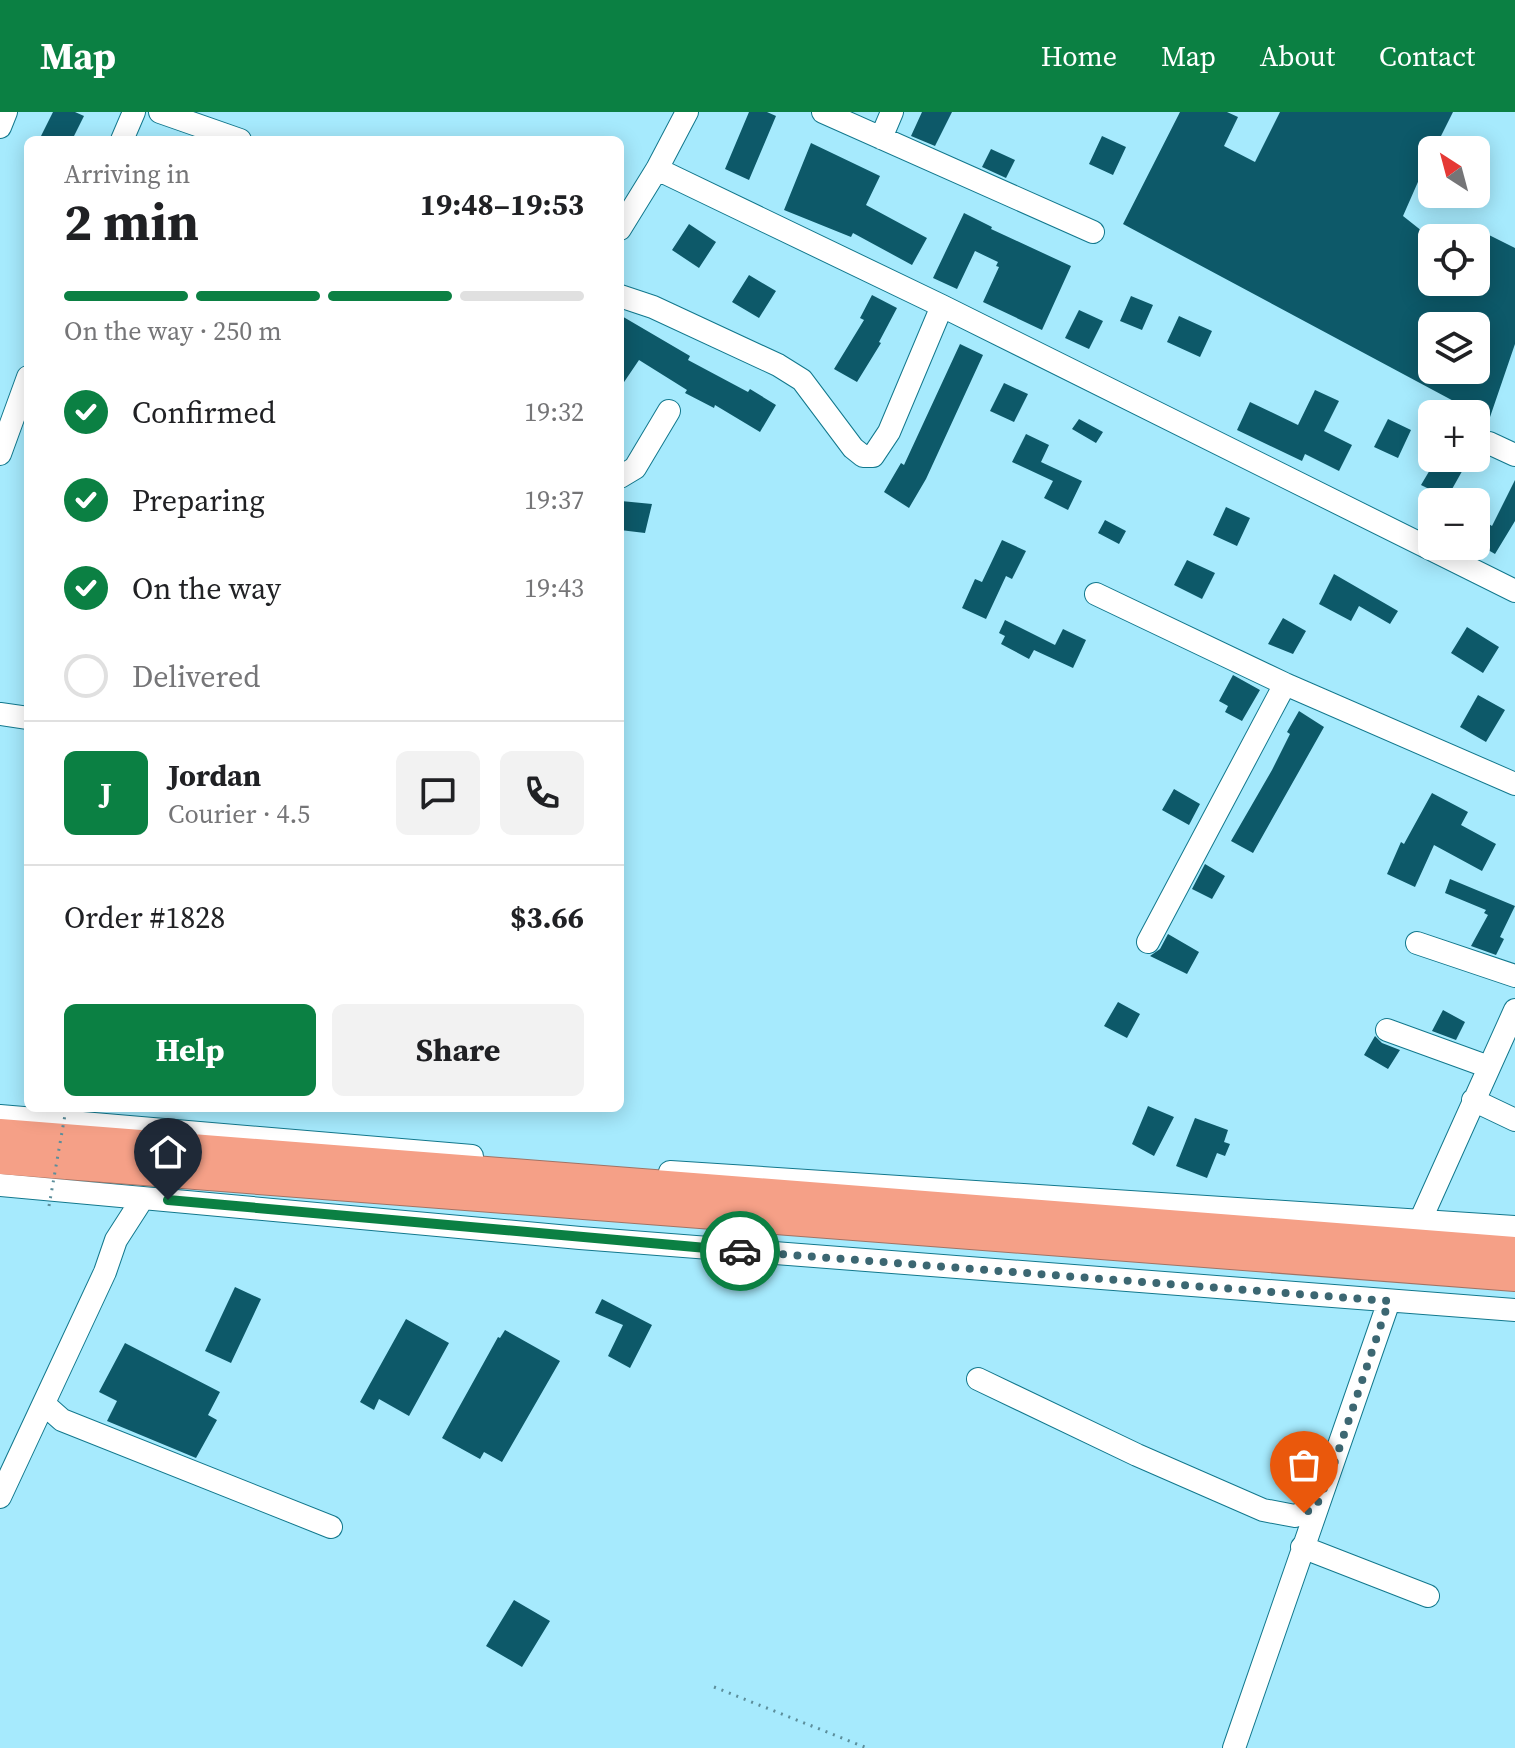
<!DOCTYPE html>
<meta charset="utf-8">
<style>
:root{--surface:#fff;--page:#f2f2f2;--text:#202124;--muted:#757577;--line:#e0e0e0;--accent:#0b8043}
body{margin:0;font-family:"Source Serif 4",serif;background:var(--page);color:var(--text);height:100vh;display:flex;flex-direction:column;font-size:30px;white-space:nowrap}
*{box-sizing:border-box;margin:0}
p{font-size:26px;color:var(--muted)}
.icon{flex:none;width:44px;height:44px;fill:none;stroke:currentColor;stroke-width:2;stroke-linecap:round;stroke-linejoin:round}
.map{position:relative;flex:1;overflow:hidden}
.details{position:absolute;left:24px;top:24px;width:600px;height:976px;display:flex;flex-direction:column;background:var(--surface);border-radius:12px;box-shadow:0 4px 20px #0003}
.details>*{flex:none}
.needle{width:52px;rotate:324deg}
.buttons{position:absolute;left:1418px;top:24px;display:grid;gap:16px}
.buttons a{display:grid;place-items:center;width:72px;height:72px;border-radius:12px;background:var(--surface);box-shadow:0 4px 20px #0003;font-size:40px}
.pin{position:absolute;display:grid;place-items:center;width:68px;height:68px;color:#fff;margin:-82px -34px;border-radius:50% 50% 50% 0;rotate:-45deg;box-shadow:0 0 8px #0007}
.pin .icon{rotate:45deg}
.courier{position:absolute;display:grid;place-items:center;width:80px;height:80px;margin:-40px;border:6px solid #0b8043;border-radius:50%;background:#fff;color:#222;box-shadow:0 2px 10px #0007}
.overview em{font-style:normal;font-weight:700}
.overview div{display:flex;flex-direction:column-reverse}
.overview{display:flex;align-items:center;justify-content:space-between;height:136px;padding:0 40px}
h1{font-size:52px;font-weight:700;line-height:60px}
.bar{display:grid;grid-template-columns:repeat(4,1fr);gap:12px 8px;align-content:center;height:96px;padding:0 40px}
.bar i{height:10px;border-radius:6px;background:var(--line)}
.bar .on{background:var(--accent)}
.bar p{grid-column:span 4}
.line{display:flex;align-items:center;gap:20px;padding:0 40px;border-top:2px solid var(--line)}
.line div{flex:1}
.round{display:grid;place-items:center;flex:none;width:84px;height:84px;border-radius:12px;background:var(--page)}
ol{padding:0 40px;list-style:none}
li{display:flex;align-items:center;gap:24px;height:88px}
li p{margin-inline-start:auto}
li .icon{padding:8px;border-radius:50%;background:var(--accent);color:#fff;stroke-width:4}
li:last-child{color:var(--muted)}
li i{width:44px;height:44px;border:4px solid var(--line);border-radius:50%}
.action{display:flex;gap:16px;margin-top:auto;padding:16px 40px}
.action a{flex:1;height:92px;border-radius:12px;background:var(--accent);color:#fff;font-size:32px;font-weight:700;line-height:92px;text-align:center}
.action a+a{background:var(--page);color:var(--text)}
header{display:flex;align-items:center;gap:48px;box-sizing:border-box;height:112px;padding:0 40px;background:var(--accent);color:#fff}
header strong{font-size:38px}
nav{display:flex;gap:44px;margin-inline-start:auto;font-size:28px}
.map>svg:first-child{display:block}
</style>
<header>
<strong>Map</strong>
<nav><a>Home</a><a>Map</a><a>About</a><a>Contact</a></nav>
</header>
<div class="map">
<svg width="1515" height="1636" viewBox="0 0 1515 1636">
<rect width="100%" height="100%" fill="#a6eafd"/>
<path fill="#0d5969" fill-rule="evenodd" d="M53 0H75L84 4 72 28H39Z
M749 0H767L776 4 749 68 725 57Z
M922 0H952L935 34 911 24Z
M1180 0H1227L1238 5 1224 34 1255 50 1280 0H1453L1434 38H1432L1403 104 1432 127V170H1476V150L1489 123 1515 136V232L1489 308 1123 112ZM1432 214H1476V258H1432Z
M1102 24 1126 35 1113 63 1089 52Z
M811 31 880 64 866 93 927 126 912 153 853 121 851 125 784 98Z
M991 37 1015 48 1006 66 982 55Z
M964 101 992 115 991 117 1071 154 1042 218 983 190 999 155 996 154 998 150 975 139 957 177 933 166Z
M689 112 716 130 699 156 672 138Z
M749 163 776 179 759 206 732 190Z
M872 183 897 196 879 230 881 231 857 270 834 257 864 208 860 206Z
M1131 184 1153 193 1142 218 1120 209Z
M1079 198 1103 209 1089 237 1065 226Z
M620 203 690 244 688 248 748 280 750 277 776 293 760 320 715 293 714 296 685 281 687 278 639 248 620 276Z
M1179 204 1212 219 1200 245 1167 230Z
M960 232 983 243 926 367 909 396 884 380 901 351 904 353Z
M1004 271 1028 282 1014 310 990 299Z
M1315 278 1339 289 1324 319 1352 333 1339 359 1305 342 1302 349 1237 318 1250 290 1298 313Z
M1079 307 1103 320 1096 331 1072 317Z
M1388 307 1411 318 1398 346 1374 335Z
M1026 322 1049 333 1041 350 1082 369 1068 398 1044 386 1053 369 1012 350Z
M1437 346H1450L1465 354 1447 386 1421 373Z
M1515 368V409L1495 442 1476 431V404L1492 414Z
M621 389 652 392 645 421 620 418Z
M1226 395 1250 406 1237 434 1213 423Z
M1105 408 1126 419 1119 432 1098 421Z
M1002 428 1026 439 1012 467 1006 464 986 507 962 496 975 467 982 470Z
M1187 448 1215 461 1202 487 1174 473Z
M1334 462 1398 499 1390 512 1359 494 1351 509 1319 492Z
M1283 506 1306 519 1293 542 1268 532Z
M1005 508 1055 533 1063 517 1086 528 1073 556 1034 538 1029 547 1001 532 1005 524 999 521Z
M1467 515 1499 535 1483 561 1451 541Z
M1233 563 1260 578 1242 609 1225 600 1228 594 1219 589Z
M1478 583 1505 598 1486 630 1460 615Z
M1299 599 1324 615 1253 741 1231 729 1272 658 1290 622 1287 620Z
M1174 677 1200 692 1189 713 1162 698Z
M1432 681 1468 700 1461 713 1496 732 1482 759 1434 733 1415 775 1387 762 1401 730 1404 732Z
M1205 752 1225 764 1212 787 1192 777Z
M1450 767 1515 794 1500 825 1504 827 1496 843 1471 834 1488 803 1484 801 1486 798 1445 781Z
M1168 822 1199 840 1187 862 1150 844 1160 837Z
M1118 890 1140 902 1127 926 1104 914Z
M1443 898 1465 910 1456 928 1432 919Z
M1375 924 1382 931 1400 938 1388 957 1364 943Z
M1148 994 1174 1005 1154 1044 1132 1032Z
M1195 1006 1228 1018 1224 1030 1230 1032 1225 1044 1217 1041 1207 1066 1176 1054Z
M235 1175 261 1187 231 1251 205 1239Z
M602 1187 652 1213 630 1256 608 1244 623 1213 595 1201Z
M406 1207 449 1231 409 1304 379 1287 374 1298 360 1290Z
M505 1218 560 1249 502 1350 484 1340 480 1347 442 1326 498 1225 500 1226Z
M125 1231 220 1280 208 1303 217 1308 196 1346 107 1309 117 1289 99 1280Z
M514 1488 550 1509 522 1555 486 1534Z"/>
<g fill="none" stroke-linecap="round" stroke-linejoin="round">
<defs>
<path id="minor" d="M160 0 240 28
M823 0 1093 120
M0 15 6 0
M881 26 892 0
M122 28 134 0
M657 57 942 194 1515 479
M620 117 657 57 687 0
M620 184 653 195 778 253 802 268 853 336 863 344H873L889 320 942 194
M1489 331 1515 343
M0 342 28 265
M620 365 635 356 669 299
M1096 482 1285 572 1515 672
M0 602 28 606
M1148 830 1285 572
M1417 831 1515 864
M1387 918 1489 955
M1473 988 1515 1008
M0 1004 472 1044
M670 1060 1515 1115
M0 1073 580 1126 1515 1198
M1421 1107 1515 898
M978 1267 1137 1343 1263 1398 1295 1404 1316 1395
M44 1292 62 1308 331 1415
M0 1385 105 1160 116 1128 143 1086
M1302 1435 1428 1484
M1234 1636 1389 1189"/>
<path id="highway" d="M0 1022 1515 1140
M0 1047 1515 1164"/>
</defs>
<use href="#minor" stroke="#12788d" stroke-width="24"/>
<use href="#highway" stroke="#a07365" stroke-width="32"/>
<path stroke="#5c8e9b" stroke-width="3" stroke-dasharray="2 6" stroke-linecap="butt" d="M714 1575 867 1636"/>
<use href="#minor" stroke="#fff" stroke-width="22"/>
<use href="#highway" stroke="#f5a087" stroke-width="30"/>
<path stroke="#5c8e9b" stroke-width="3" stroke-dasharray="2 6" stroke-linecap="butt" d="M49 1094 65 1003"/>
</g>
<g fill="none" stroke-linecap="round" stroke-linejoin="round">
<path stroke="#3c6772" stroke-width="8" stroke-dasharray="0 14.4" d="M740 1139 1389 1189 1333 1355 1316 1395 1304 1401"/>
<path stroke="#0b8043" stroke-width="10" d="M168 1088 740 1139"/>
</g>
</svg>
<div class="buttons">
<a><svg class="needle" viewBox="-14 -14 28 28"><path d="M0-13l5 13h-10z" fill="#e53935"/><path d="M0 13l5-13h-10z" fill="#757577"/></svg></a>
<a><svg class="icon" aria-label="locate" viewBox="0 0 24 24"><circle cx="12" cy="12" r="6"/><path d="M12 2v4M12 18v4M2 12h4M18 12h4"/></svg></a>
<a><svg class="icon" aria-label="layers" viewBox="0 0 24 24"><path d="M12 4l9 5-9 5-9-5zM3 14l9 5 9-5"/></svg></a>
<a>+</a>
<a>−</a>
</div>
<div class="pin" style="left:1304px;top:1401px;background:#ea580c"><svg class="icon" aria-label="bag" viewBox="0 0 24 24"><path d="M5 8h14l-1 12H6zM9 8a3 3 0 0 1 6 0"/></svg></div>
<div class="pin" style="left:168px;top:1088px;background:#1f2937"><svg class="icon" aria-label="home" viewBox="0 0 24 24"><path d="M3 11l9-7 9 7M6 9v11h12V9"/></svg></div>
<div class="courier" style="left:740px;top:1139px"><svg class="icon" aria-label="car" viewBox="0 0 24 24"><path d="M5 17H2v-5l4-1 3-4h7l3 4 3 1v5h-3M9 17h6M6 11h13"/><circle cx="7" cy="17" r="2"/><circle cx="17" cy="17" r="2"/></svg></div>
<section class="details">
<div class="overview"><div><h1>2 min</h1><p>Arriving in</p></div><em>19:48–19:53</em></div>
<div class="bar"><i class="on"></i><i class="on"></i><i class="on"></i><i></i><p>On the way · 250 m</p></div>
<ol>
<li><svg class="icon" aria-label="check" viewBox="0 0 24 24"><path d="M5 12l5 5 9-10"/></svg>Confirmed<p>19:32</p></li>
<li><svg class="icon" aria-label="check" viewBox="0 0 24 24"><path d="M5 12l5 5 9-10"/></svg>Preparing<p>19:37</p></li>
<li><svg class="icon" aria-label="check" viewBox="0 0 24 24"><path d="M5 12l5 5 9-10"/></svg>On the way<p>19:43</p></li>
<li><i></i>Delivered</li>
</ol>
<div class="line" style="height:144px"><b class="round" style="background:var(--accent);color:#fff">J</b><div><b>Jordan</b><p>Courier · 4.5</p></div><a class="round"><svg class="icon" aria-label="chat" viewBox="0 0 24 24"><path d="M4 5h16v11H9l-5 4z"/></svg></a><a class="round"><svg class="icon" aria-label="phone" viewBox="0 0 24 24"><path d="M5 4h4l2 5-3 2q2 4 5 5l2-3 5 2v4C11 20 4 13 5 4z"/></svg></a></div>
<div class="line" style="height:104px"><div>Order #1828</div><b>$3.66</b></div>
<div class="action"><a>Help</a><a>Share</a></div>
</section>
</div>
